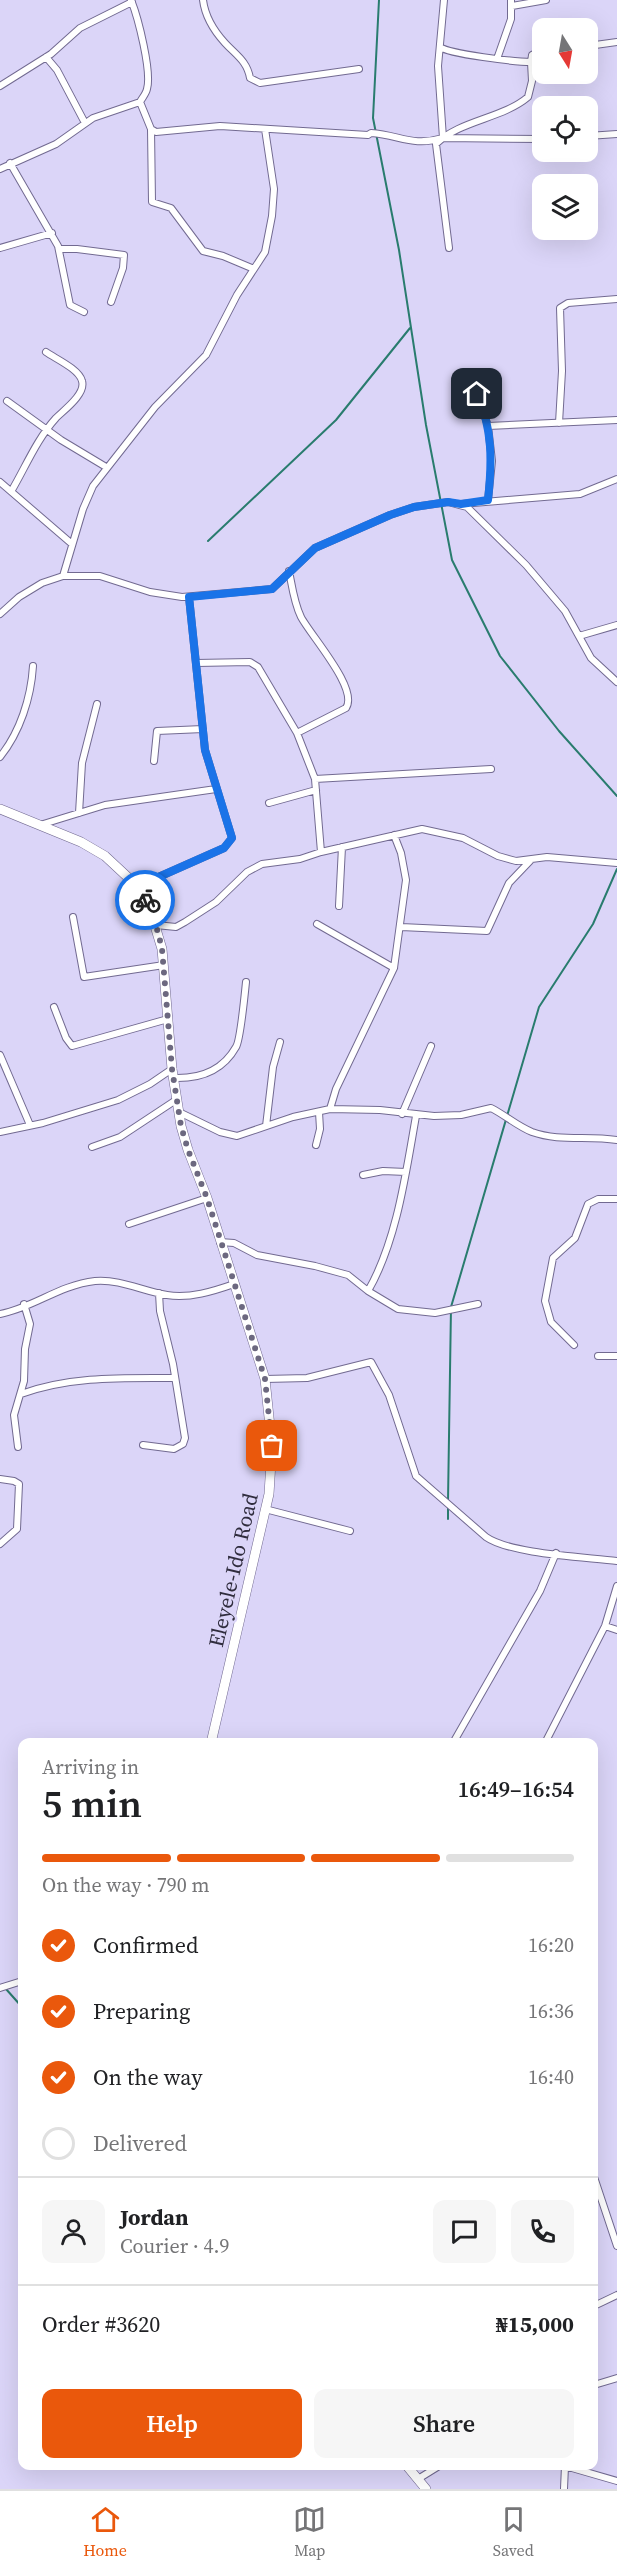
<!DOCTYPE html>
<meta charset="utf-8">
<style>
:root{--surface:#fff;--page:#f6f6f6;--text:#202124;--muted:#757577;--line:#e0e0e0;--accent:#ea580c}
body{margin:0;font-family:"Source Serif 4",serif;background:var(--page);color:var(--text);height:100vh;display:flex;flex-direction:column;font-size:22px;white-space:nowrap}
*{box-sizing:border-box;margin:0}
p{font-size:20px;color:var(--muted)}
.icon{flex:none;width:33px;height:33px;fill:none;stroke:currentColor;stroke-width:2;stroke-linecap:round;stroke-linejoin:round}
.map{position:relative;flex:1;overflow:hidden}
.panel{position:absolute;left:18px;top:1738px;width:580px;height:732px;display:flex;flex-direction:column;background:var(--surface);border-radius:12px;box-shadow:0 6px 24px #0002}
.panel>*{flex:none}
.needle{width:39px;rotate:169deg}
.tools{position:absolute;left:532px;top:18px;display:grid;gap:12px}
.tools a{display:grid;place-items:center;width:66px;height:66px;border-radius:12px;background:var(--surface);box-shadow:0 6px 24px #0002;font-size:30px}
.pin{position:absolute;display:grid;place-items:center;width:51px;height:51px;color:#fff;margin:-26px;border-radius:12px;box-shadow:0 3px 9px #0006}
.courier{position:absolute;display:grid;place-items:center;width:60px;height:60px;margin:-30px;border:4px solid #1a73e8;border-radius:50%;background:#fff;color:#222;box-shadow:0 2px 8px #0007}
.summary em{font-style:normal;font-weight:600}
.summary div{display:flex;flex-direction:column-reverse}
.summary{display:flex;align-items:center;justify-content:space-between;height:102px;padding:0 24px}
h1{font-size:39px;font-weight:600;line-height:45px}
.bar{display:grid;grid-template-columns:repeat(4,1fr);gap:9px 6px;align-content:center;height:72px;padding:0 24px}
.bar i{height:8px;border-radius:4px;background:var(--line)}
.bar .current{background:var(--accent)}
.bar p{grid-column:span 4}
.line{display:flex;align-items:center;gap:15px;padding:0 24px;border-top:2px solid var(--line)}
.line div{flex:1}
.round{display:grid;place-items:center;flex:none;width:63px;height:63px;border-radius:12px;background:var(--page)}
ol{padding:0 24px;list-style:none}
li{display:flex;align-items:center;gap:18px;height:66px}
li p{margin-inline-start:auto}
li .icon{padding:6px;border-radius:50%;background:var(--accent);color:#fff;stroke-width:4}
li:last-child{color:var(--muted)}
li i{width:33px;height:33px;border:3px solid var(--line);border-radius:50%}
.cta{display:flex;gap:12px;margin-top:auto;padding:12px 24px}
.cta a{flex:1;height:69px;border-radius:12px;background:var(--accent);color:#fff;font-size:24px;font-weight:600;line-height:69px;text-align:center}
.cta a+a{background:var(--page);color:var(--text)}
.tabs{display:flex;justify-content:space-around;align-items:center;height:84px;border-top:2px solid var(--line);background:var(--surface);font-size:16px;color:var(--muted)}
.tabs a{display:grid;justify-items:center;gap:3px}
.tabs .current{color:var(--accent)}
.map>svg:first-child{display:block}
</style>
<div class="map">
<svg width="617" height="2489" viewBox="0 0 617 2489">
<rect width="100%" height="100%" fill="#dbd5f8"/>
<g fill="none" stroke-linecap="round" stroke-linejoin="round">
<path stroke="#297c6e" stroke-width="2" d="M379 0 373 118 399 250 426 425 452 560 500 656 559 731 617 796
M208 541 336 420 410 328
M448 1501 451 1307 539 1007 593 924 617 869
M448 1519V1507
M6 1989 22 2007"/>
<defs>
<path id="street" d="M203 0C205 16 214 31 225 43 236 55 247 61 250 78L260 83 359 69
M512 6 546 0
M588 46 617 42
M440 47C449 54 516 62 531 62L532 55 543 50
M46 57 57 70 85 123
M497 59 511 19V0
M0 86 51 54 80 28 132 2
M140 102 151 129 156 132 220 126 368 135 371 133C400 135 412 147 443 138L543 139
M151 129 152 202 171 208 203 251 223 256 254 269
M588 136 617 134
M443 138 438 66 444 0
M10 163 58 246 70 305 84 312
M0 169 56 144 93 118 140 102C142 98 146 94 147 89 152 72 138 17 131 0
M0 248 52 233
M449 248 436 144C460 120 502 119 528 97L532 81 531 62
M59 249H77L124 255 123 268 111 302
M477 394 488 426
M7 401 61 440 106 467
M559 423 562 371 560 308 568 303 617 299
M0 482 72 544
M12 490C26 466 37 439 56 418 64 410 86 394 82 381 79 369 56 359 46 352
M488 500 492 461 488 426 617 420
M461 504 580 494 617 479
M289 571C292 586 294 603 301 617 311 636 359 689 346 708L297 733
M63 576 83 509 93 486 155 407 206 355 237 295 265 252 272 216 274 189 265 129
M0 614 19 597 42 583 63 576H100L150 592 182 597 272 589 315 548 390 515 414 507 448 502 467 507 526 565 565 611 591 658 617 682
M579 636 617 625
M196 663 250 662 258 667 297 733 315 779 321 852
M0 757C20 732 31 698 33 666
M154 761 157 731 203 729
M315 779 491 769
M269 803 316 790
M79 813 82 763 97 704
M40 825 105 805 216 789
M136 887 224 848 232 838 205 750 189 597
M339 906 342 847
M73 917 84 977 164 965
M317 924 394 968
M156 925 176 927 185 922 216 902 247 872 262 864 300 859 321 852 422 829 463 838 498 856 516 861 547 857 617 863
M401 927 487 931 509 883 530 861
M54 1007 66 1038 72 1046 168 1019
M0 1055 30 1125
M173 1078C199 1079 222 1072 236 1047 240 1041 245 992 246 982
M330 1109 336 1089 394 968 406 880 401 853 394 835
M179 1112 220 1132 237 1136 293 1117 330 1109 380 1110 434 1116 461 1115 491 1108C505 1115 517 1126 532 1132 560 1142 588 1135 617 1140
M402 1114 431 1046
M266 1126 273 1067 280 1042
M0 1132 43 1123 118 1100 150 1084 172 1069
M316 1145 320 1129 319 1112
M92 1147 120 1137 176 1100
M363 1175 383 1171 406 1172
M129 1224 207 1198
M220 1242 234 1243 257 1255 315 1266 348 1275 368 1291C397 1241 406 1172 416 1116
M368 1291 398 1309 435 1313 478 1304
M0 1314C33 1308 59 1285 95 1281 121 1279 142 1291 167 1295 189 1299 214 1291 234 1284
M574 1345 551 1322 545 1301 553 1258 575 1238 588 1204 598 1199H617
M598 1356H617
M265 1379 307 1378 371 1362 389 1395 416 1476 486 1537C510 1554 586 1557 617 1561
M21 1394C71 1376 122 1378 175 1378
M143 1445 174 1449 183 1444 185 1438 173 1364 160 1311 159 1293
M18 1447 14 1415 24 1381 25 1349 30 1324 24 1304
M0 1479 14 1481 19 1484 17 1529 0 1544
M265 1509 350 1531
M605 1626 617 1630
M453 1743 540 1591 556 1553
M545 1743 605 1626 617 1586
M0 1988 22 1981
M594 2177 617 2246
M594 2306 617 2295
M594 2385 617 2378
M565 2466 617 2481
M418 2479 439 2466
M564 2489 565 2466"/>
<path id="secondary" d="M0 809 81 842 105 856 134 883 152 916 162 949 172 1069 181 1126 188 1150 207 1198 265 1379 272 1446 269 1494 211 1743
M407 2466 426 2489"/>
</defs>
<use href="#street" stroke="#726a91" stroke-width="8"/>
<use href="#secondary" stroke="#726a91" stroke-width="10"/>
<use href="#street" stroke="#fff" stroke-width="6"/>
<use href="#secondary" stroke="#fff" stroke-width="9"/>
</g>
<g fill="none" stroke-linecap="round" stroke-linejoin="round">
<path stroke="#6c687f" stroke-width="6" stroke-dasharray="0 10.8" d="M145 900 158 932 162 949 172 1069 181 1126 188 1150 207 1198 265 1379 272 1446"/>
<path stroke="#1a73e8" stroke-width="8" d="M145 900 136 887 224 848 232 838 205 750 189 597 272 589 315 548 390 515 414 507 448 502 461 504 488 500C492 463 493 429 477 394"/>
</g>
<g text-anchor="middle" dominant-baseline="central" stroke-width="5" stroke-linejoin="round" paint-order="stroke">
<g font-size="21" fill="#302d3e" stroke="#dbd5f8">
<text transform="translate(233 1570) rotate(-77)">Eleyele-Ido Road</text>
</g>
</g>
</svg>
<div class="tools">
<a><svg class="needle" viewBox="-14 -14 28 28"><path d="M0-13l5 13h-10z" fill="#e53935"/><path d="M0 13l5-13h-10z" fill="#757577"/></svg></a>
<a><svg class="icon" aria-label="locate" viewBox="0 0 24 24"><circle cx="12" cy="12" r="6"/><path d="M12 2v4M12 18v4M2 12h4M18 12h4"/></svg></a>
<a><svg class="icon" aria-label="layers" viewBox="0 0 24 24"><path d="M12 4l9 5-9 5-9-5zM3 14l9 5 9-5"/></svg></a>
</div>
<div class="pin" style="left:272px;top:1446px;background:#ea580c"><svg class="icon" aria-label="bag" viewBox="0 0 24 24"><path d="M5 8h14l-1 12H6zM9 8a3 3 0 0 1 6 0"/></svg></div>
<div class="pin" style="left:477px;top:394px;background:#1f2937"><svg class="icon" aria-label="home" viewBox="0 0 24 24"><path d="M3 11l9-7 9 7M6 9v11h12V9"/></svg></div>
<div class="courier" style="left:145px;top:900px"><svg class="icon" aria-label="bike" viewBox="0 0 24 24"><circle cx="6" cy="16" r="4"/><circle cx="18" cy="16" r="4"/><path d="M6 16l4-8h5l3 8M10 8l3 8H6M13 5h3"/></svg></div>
<section class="panel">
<div class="summary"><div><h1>5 min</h1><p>Arriving in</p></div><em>16:49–16:54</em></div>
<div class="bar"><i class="current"></i><i class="current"></i><i class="current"></i><i></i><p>On the way · 790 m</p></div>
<ol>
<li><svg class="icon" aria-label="check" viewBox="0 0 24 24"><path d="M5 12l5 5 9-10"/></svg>Confirmed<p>16:20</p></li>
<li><svg class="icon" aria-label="check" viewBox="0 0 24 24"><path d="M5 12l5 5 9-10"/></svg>Preparing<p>16:36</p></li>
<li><svg class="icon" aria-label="check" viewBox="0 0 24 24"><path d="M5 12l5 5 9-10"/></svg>On the way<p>16:40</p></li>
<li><i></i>Delivered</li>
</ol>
<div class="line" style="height:108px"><a class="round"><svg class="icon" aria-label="person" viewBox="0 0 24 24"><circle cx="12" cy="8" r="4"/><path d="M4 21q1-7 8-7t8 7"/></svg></a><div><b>Jordan</b><p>Courier · 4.9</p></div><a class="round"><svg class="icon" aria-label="chat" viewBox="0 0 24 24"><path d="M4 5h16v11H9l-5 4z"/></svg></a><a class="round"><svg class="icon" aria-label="phone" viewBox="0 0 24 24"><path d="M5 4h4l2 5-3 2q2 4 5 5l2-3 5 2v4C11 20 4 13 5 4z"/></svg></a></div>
<div class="line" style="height:78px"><div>Order #3620</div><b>₦15,000</b></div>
<div class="cta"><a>Help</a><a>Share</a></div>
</section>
</div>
<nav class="tabs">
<a class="current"><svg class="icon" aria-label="home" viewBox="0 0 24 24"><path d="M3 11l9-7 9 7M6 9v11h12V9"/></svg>Home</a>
<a><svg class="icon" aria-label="map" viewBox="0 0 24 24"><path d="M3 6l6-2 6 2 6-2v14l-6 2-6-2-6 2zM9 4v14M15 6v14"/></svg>Map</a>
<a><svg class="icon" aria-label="saved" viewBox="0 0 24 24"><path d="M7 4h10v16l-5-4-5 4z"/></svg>Saved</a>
</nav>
